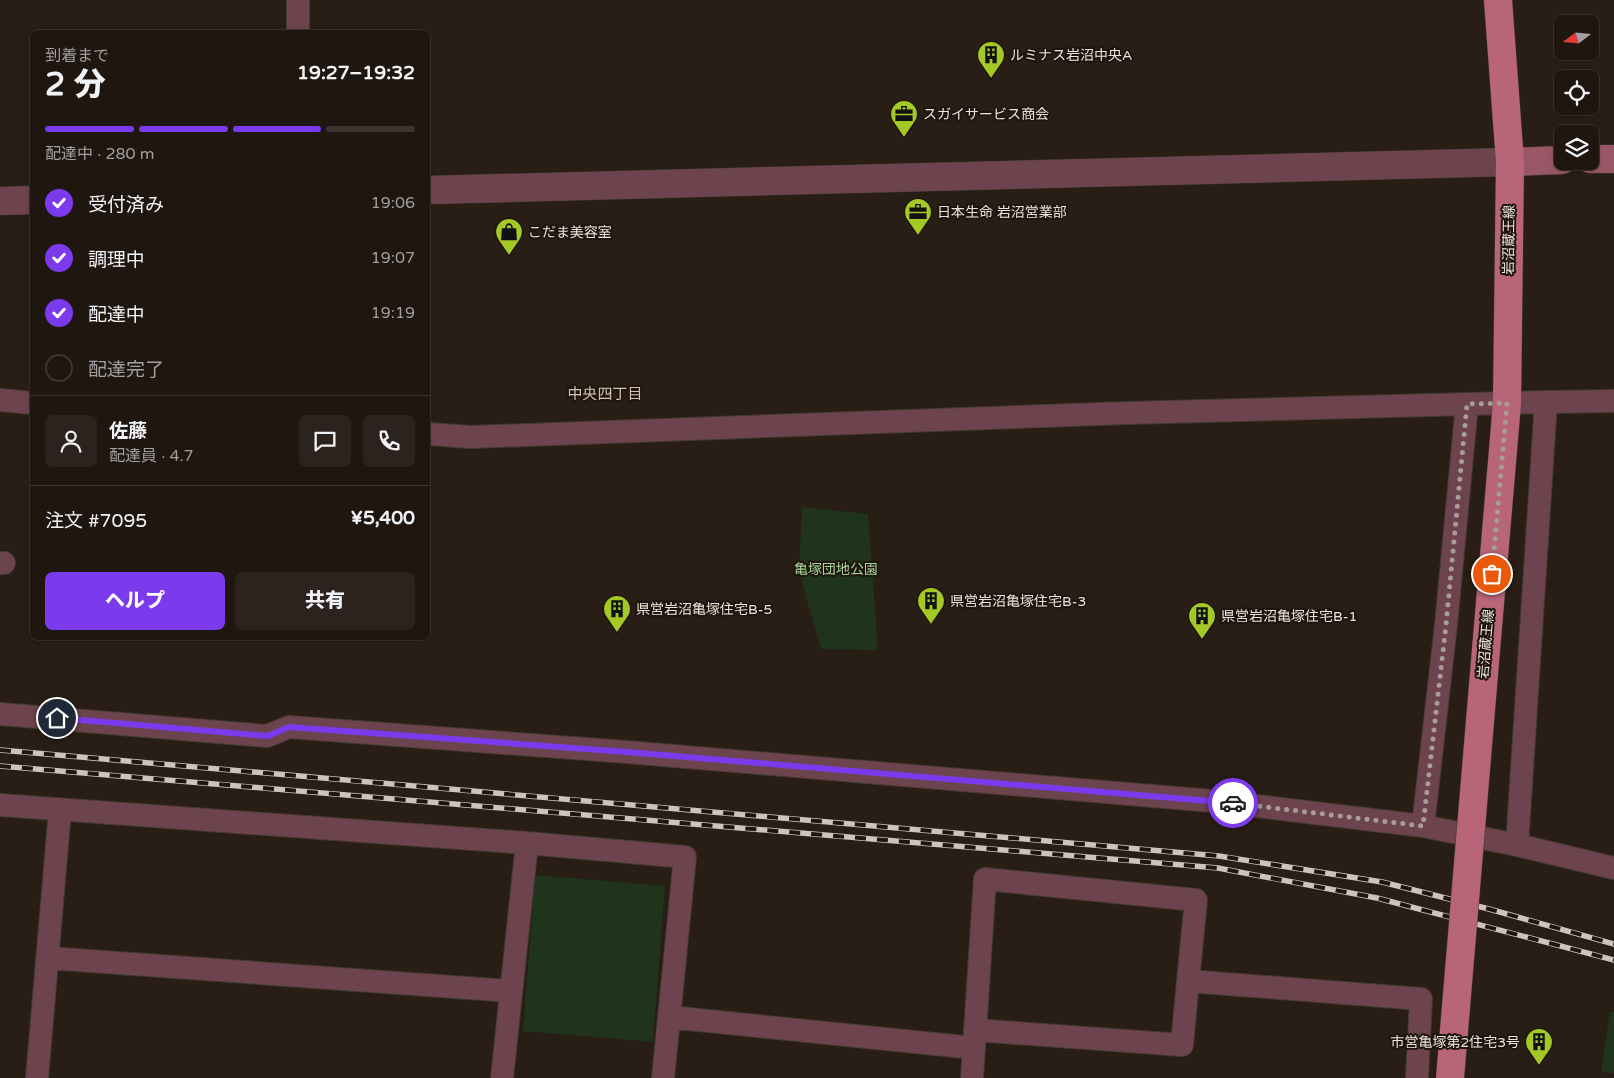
<!DOCTYPE html>
<html lang="ja">
<meta charset="utf-8">
<style>
:root{--surface:#1f1610;--page:#2c231e;--text:#f1f3f6;--muted:#a19f9f;--line:#3c3530;--accent:#7c3aed}
body{margin:0;font-family:"Varela Round","Noto Sans JP",sans-serif;background:var(--page);color:var(--text);height:100vh;display:flex;flex-direction:column;font-size:19px;white-space:nowrap}
*{box-sizing:border-box;margin:0}
p{font-size:16px;color:var(--muted)}
.icon{flex:none;width:28px;height:28px;fill:none;stroke:currentColor;stroke-width:2;stroke-linecap:round;stroke-linejoin:round}
.map{position:relative;flex:1;overflow:hidden}
.details{position:absolute;left:30px;top:30px;width:400px;height:610px;display:flex;flex-direction:column;background:var(--surface);border-radius:8px;box-shadow:0 1px 4px #0004,0 0 0 1px var(--line)}
.details>*{flex:none}
.needle{width:32px;rotate:254deg}
.fabs{position:absolute;left:1554px;top:15px;display:grid;gap:10px}
.fabs a{display:grid;place-items:center;width:45px;height:45px;border-radius:8px;background:var(--surface);box-shadow:0 1px 4px #0004,0 0 0 1px var(--line);font-size:25px}
.pin{position:absolute;display:grid;place-items:center;width:42px;height:42px;color:#fff;margin:-21px;border:2px solid #fff;border-radius:50%;box-shadow:0 1px 5px #0007}
.courier{position:absolute;display:grid;place-items:center;width:50px;height:50px;margin:-25px;border:4px solid #7c3aed;border-radius:50%;background:#fff;color:#222;box-shadow:0 1px 6px #0007}
.overview em{font-style:normal;font-weight:800}
.overview div{display:flex;flex-direction:column-reverse}
.overview{display:flex;align-items:center;justify-content:space-between;height:85px;padding:0 15px}
h1{font-size:32px;font-weight:800;line-height:38px}
.bar{display:grid;grid-template-columns:repeat(4,1fr);gap:8px 5px;align-content:center;height:60px;padding:0 15px}
.bar i{height:6px;border-radius:4px;background:var(--line)}
.bar .current{background:var(--accent)}
.bar p{grid-column:span 4}
.line{display:flex;align-items:center;gap:12px;padding:0 15px;border-top:1px solid var(--line)}
.line div{flex:1}
.round{display:grid;place-items:center;flex:none;width:52px;height:52px;border-radius:8px;background:var(--page)}
ol{padding:0 15px;list-style:none}
li{display:flex;align-items:center;gap:15px;height:55px}
li p{margin-inline-start:auto}
li .icon{padding:5px;border-radius:50%;background:var(--accent);color:#fff;stroke-width:4}
li:last-child{color:var(--muted)}
li i{width:28px;height:28px;border:2px solid var(--line);border-radius:50%}
.button{display:flex;gap:10px;margin-top:auto;padding:10px 15px}
.button a{flex:1;height:58px;border-radius:8px;background:var(--accent);color:#fff;font-size:20px;font-weight:800;line-height:58px;text-align:center}
.button a+a{background:var(--page);color:var(--text)}
.map>svg:first-child{display:block}
</style>
<div class="map">
<svg width="1614" height="1078" viewBox="0 0 1614 1078">
<rect width="100%" height="100%" fill="#291e15"/>
<path fill="#20331b" d="M802 507 868 514 878 650 821 649 799 572Z
M535 875 665 886 653 1042 523 1031Z
M1610 1011 1614 1012V1073L1601 1072Z"/>
<g fill="none" stroke-linecap="round" stroke-linejoin="round">
<defs>
<path id="minor" d="M298 32V0
M0 400 32 403
M1546 402 1614 401
M428 434 471 437 1127 413 1546 402C1535 550 1528 698 1517 845
M0 563H4
M0 714 267 736 289 727 627 752 1224 802 1423 826 1517 845 1614 868
M0 805 527 843 685 857 663 1078
M1423 826 1446 625 1467 404
M48 958 511 991
M669 1017 974 1048
M975 1030 1182 1045 1188 981
M37 1078 60 810
M502 1078 527 843
M972 1078 985 879 1196 900 1188 981 1421 999 1417 1078"/>
<path id="tertiary" d="M428 190 1510 162
M0 201 32 200"/>
<path id="secondary" d="M1590 159H1614
M1510 162 1562 160"/>
<path id="primary" d="M1486 650 1507 403 1510 162 1498 0"/>
</defs>
<use href="#minor" stroke="#443a31" stroke-width="24"/>
<use href="#tertiary" stroke="#443a31" stroke-width="29"/>
<use href="#secondary" stroke="#443a31" stroke-width="29"/>
<use href="#primary" stroke="#443a31" stroke-width="29"/>
<use href="#minor" stroke="#6d444d" stroke-width="22"/>
<use href="#tertiary" stroke="#6d444d" stroke-width="28"/>
<use href="#secondary" stroke="#985766" stroke-width="28"/>
<use href="#primary" stroke="#b86579" stroke-width="28"/>
<defs>
<path id="rail" d="M0 750 1219 856 1382 882 1489 909 1614 944
M0 766 1218 868 1377 898 1614 960"/>
</defs>
<use href="#rail" stroke="#ccc4bd" stroke-width="5.5"/>
<use href="#rail" stroke="#1f150c" stroke-width="4" stroke-dasharray="11" stroke-linecap="butt"/>
<defs>
<path id="primary-bridge" d="M1450 1078 1486 650"/>
</defs>
<use href="#primary-bridge" stroke="#443a31" stroke-width="29" stroke-linecap="butt"/>
<use href="#primary-bridge" stroke="#b86579" stroke-width="28"/>
</g>
<g fill="none" stroke-linecap="round" stroke-linejoin="round">
<path stroke="#a79e97" stroke-width="5" stroke-dasharray="0 9" d="M1233 803 1423 826 1446 625 1467 404 1507 403 1492 574"/>
<path stroke="#7c3aed" stroke-width="6" d="M57 718 268 736 289 727 627 752 1233 803"/>
</g>
<defs>
<symbol id="building-pin" viewBox="-11 -11 22 30"><path d="M0 17L-7.5 6A9.5 9.5 0 1 1 7.5 6Z" fill="#a4c825" stroke="#1f150c"/><path d="M-4-6H4V6H1V3H-1V6H-4ZM-2.5-4.3h1.7v1.8h-1.7ZM.8-4.3h1.7v1.8H.8ZM-2.5-1h1.7V.8h-1.7ZM.8-1h1.7V.8H.8Z" fill="#111"/></symbol>
<symbol id="office-pin" viewBox="-11 -11 22 30"><path d="M0 17L-7.5 6A9.5 9.5 0 1 1 7.5 6Z" fill="#a4c825" stroke="#1f150c"/><path d="M-6-3h4V-5.5h4V-3h4V5H-6ZM-1-4.5V-3h2v-1.5ZM-6 0V1H6V0Z" fill="#111"/></symbol>
<symbol id="shop-pin" viewBox="-11 -11 22 30"><path d="M0 17L-7.5 6A9.5 9.5 0 1 1 7.5 6Z" fill="#a4c825" stroke="#1f150c"/><path d="M-5-2.5h2.3a2.7 3.5 0 0 1 5.4 0H5L5.5 6h-11ZM-1.5-2.5h3a1.5 2.3 0 0 0-3 0Z" fill="#111"/></symbol>
</defs>
<g fill-rule="evenodd">
<use href="#building-pin" x="975" y="39" width="32" height="43"/>
<use href="#office-pin" x="888" y="98" width="32" height="43"/>
<use href="#office-pin" x="902" y="196" width="32" height="43"/>
<use href="#shop-pin" x="493" y="216" width="32" height="43"/>
<use href="#building-pin" x="915" y="585" width="32" height="43"/>
<use href="#building-pin" x="601" y="593" width="32" height="43"/>
<use href="#building-pin" x="1186" y="600" width="32" height="43"/>
<use href="#building-pin" x="1523" y="1026" width="32" height="43"/>
</g>
<g text-anchor="middle" dominant-baseline="central" stroke-width="4" stroke-linejoin="round" paint-order="stroke">
<g font-size="14" fill="#ebe3dd" stroke="#1f150c" text-anchor="start">
<text x="1010" y="55">ルミナス岩沼中央A</text>
<text x="923" y="114">スガイサービス商会</text>
<text x="937" y="212">日本生命 岩沼営業部</text>
<text x="528" y="232">こだま美容室</text>
<text x="950" y="601">県営岩沼亀塚住宅B-3</text>
<text x="636" y="609">県営岩沼亀塚住宅B-5</text>
<text x="1221" y="616">県営岩沼亀塚住宅B-1</text>
<text x="1520" y="1042" text-anchor="end">市営亀塚第2住宅3号</text>
</g>
<g font-size="14" fill="#ebe3dd" stroke="#1f150c">
<text transform="translate(1509 240) rotate(-89)">岩沼蔵王線</text>
<text transform="translate(1486 644) rotate(-85)">岩沼蔵王線</text>
</g>
<g font-size="14" fill="#a6d79a" stroke="#1f150c">
<text x="836" y="569">亀塚団地公園</text>
</g>
<g font-size="15" fill="#d2c2b6" stroke="#1f150c">
<text x="605" y="394">中央四丁目</text>
</g>
</g>
</svg>
<div class="fabs">
<a><svg class="needle" viewBox="-14 -14 28 28"><path d="M0-13l5 13h-10z" fill="#e53935"/><path d="M0 13l5-13h-10z" fill="#a19f9f"/></svg></a>
<a><svg class="icon" aria-label="locate" viewBox="0 0 24 24"><circle cx="12" cy="12" r="6"/><path d="M12 2v4M12 18v4M2 12h4M18 12h4"/></svg></a>
<a><svg class="icon" aria-label="layers" viewBox="0 0 24 24"><path d="M12 4l9 5-9 5-9-5zM3 14l9 5 9-5"/></svg></a>
</div>
<div class="pin" style="left:1492px;top:574px;background:#ea580c"><svg class="icon" aria-label="bag" viewBox="0 0 24 24"><path d="M5 8h14l-1 12H6zM9 8a3 3 0 0 1 6 0"/></svg></div>
<div class="pin" style="left:57px;top:718px;background:#1f2937"><svg class="icon" aria-label="home" viewBox="0 0 24 24"><path d="M3 11l9-7 9 7M6 9v11h12V9"/></svg></div>
<div class="courier" style="left:1233px;top:803px"><svg class="icon" aria-label="car" viewBox="0 0 24 24"><path d="M5 17H2v-5l4-1 3-4h7l3 4 3 1v5h-3M9 17h6M6 11h13"/><circle cx="7" cy="17" r="2"/><circle cx="17" cy="17" r="2"/></svg></div>
<section class="details">
<div class="overview"><div><h1>2 分</h1><p>到着まで</p></div><em>19:27–19:32</em></div>
<div class="bar"><i class="current"></i><i class="current"></i><i class="current"></i><i></i><p>配達中 · 280 m</p></div>
<ol>
<li><svg class="icon" aria-label="check" viewBox="0 0 24 24"><path d="M5 12l5 5 9-10"/></svg>受付済み<p>19:06</p></li>
<li><svg class="icon" aria-label="check" viewBox="0 0 24 24"><path d="M5 12l5 5 9-10"/></svg>調理中<p>19:07</p></li>
<li><svg class="icon" aria-label="check" viewBox="0 0 24 24"><path d="M5 12l5 5 9-10"/></svg>配達中<p>19:19</p></li>
<li><i></i>配達完了</li>
</ol>
<div class="line" style="height:90px"><a class="round"><svg class="icon" aria-label="person" viewBox="0 0 24 24"><circle cx="12" cy="8" r="4"/><path d="M4 21q1-7 8-7t8 7"/></svg></a><div><b>佐藤</b><p>配達員 · 4.7</p></div><a class="round"><svg class="icon" aria-label="chat" viewBox="0 0 24 24"><path d="M4 5h16v11H9l-5 4z"/></svg></a><a class="round"><svg class="icon" aria-label="phone" viewBox="0 0 24 24"><path d="M5 4h4l2 5-3 2q2 4 5 5l2-3 5 2v4C11 20 4 13 5 4z"/></svg></a></div>
<div class="line" style="height:65px"><div>注文 #7095</div><b>¥5,400</b></div>
<div class="button"><a>ヘルプ</a><a>共有</a></div>
</section>
</div>
